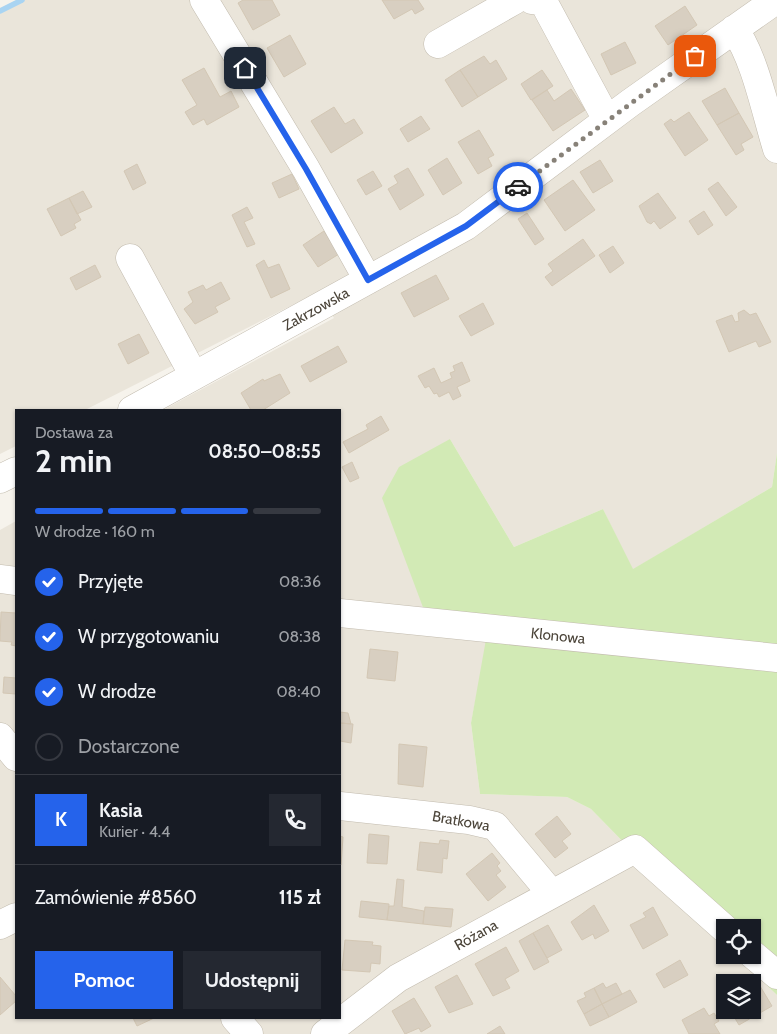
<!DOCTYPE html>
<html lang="pl">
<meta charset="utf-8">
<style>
:root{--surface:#171b24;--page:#242831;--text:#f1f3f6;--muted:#9ea1a6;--line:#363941;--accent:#2563eb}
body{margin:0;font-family:Cabin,sans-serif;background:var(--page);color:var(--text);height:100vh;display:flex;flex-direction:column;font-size:19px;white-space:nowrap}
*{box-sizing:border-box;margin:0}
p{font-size:16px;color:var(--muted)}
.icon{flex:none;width:28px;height:28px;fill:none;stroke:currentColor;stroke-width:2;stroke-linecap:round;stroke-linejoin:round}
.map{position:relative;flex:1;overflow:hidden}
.panel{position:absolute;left:15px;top:409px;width:326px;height:610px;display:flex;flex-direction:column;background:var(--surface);border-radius:0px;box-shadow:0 1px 4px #0004}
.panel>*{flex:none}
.controls{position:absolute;left:716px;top:919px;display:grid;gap:10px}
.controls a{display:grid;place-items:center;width:45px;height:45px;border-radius:0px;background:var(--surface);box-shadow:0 1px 4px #0004;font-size:25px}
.pin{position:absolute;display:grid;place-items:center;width:42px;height:42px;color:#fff;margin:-21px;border-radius:10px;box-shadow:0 2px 8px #0006}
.courier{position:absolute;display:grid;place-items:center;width:50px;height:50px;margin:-25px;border:4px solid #2563eb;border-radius:50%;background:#fff;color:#222;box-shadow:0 1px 6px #0007}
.overview em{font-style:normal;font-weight:800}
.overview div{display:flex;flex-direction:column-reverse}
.overview{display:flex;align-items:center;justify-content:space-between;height:85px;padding:0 20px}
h1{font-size:32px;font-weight:800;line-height:38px}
.bar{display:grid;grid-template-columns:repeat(4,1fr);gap:8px 5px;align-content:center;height:60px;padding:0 20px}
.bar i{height:6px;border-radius:4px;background:var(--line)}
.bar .on{background:var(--accent)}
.bar p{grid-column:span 4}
.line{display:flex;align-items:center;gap:12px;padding:0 20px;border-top:1px solid var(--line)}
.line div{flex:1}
.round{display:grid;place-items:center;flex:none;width:52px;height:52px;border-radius:0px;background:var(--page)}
ol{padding:0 20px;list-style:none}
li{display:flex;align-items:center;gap:15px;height:55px}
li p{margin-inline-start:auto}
li .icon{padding:5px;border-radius:50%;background:var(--accent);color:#fff;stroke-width:4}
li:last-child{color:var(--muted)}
li i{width:28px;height:28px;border:2px solid var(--line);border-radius:50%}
.action{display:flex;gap:10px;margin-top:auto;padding:10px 20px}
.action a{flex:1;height:58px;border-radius:0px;background:var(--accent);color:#fff;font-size:20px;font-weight:800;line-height:58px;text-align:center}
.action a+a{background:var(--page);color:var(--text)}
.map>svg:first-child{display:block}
</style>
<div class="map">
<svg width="777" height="1034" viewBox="0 0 777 1034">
<rect width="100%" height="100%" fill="#f6f3ec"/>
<path fill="#eae5da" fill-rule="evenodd" d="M18 0H777V453L772 487 632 570 603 509 514 547 450 439 424 610 340 600V410H163L334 318 316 293 85 410H16V446L0 454V8Z
M16 521V567L0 566V530Z
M0 592 16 593V1018H340V627L487 642 471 723 480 794 567 797 591 809 725 946V955H735L777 995V1034H0ZM725 982H752V1010H725Z"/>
<path fill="#d2eab5" d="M450 439 514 547 603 509 633 569 772 487 777 453V995L735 955H752V928H725V946L591 809 567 797 480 794 471 723 490 617 424 610 382 498 399 467Z"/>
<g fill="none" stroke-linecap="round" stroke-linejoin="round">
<path stroke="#a9d4f2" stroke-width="5.5" d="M0 11 22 0"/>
</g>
<path fill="#d8cfc1" stroke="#d3c7b4" d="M243 0H272L280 15 253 30 238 3Z
M382 0H418L424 9 415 14 412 9 394 19Z
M685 6 697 25 668 45 655 26Z
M290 35 306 64 284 77 267 48Z
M625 42 636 63 611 75 601 54Z
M484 56 490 64 496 60 507 79 478 97 460 70Z
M204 68 220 97 231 91 239 107 207 125 204 119 193 125 185 112 197 105 182 80Z
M460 70 478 97 462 107 445 80Z
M542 70 553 86 531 100 521 84Z
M725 88 739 113 717 125 702 101Z
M571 89 585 110 553 131 532 100 547 90 554 101Z
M334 107 345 124 354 119 363 133 331 153 311 121Z
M689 112 708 140 685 156 664 124 671 119 674 122Z
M739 113 753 137 741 144 744 150 736 155 717 125Z
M421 116 430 129 408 142 400 129Z
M479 130 494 155 488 158 492 166 478 174 458 142Z
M447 158 462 183 443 195 428 170Z
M600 160 613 181 593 193 580 172Z
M137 164 146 183 133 190 124 171Z
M408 168 424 195 400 210 388 189 398 183 394 176Z
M373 171 382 186 366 195 357 180Z
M292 174 299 189 279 198 272 183Z
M573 180 595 210 565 231 544 200Z
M718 182 737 207 726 216 708 189Z
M83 191 92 207 77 214 69 198Z
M658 193 676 218 660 229 654 221 651 224 647 222 639 206Z
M69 198 81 220 74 224 76 228 61 236 47 209Z
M247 207 253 218 244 222 255 244 247 247 232 215Z
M704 211 713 225 698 235 689 221Z
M527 213 544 239 535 245 518 219Z
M324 231 339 254 318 267 303 245Z
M583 239 595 256 552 286 545 277 553 271 548 264Z
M613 246 624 263 610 273 599 255Z
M264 260 268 268 279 264 290 289 271 298 256 265Z
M95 265 101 277 76 290 70 278Z
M436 275 449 299 414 317 401 293Z
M221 282 230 299 215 307 218 312 195 324 184 309 193 302 188 292 203 285 206 290Z
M483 303 494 324 471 336 459 316Z
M744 310 750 315 756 313 771 342 759 347 756 341 729 352 716 321 732 315 735 322 739 321 738 313Z
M139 334 149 353 128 364 118 344Z
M338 346 347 362 310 382 301 366Z
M462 362 470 381 457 387 461 396 453 400 449 392 439 397 437 393 434 394 429 386 425 388 418 376 434 368 441 383 452 378 450 373 455 371 453 366Z
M280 374 290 393 263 410H251L241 393 263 379 264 381Z
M381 416 389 430 349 453 343 442 368 429 366 425Z
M352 462 359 478 350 482 342 467Z
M1 612 16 613V646L11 645 12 642 0 641Z
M370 649 398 652 395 681 367 678Z
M4 677 16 678V694L3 693Z
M340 712 348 713 351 724 340 723Z
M340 723 353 724 351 743 340 741Z
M399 744 427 747 423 787 398 784Z
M557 816 571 834 562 841 568 848 555 858 535 834Z
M369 834 389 836 387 864 367 863Z
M340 836 343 837 341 865H340Z
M440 840 449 841 447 859 443 858 442 873 417 870 420 842 439 844Z
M492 853 500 863 497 866 501 871 496 875 506 887 488 901 466 874Z
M397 879 404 880 402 907 424 911 423 924 387 920 389 906H394Z
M361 901 389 904 387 920 359 917Z
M594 905 609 931 595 939 593 934 582 940 571 922Z
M425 907 453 909 451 927 423 924Z
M653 907 668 935 643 949 630 925 646 917 643 913Z
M548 925 562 950 547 958 533 933Z
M533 933 549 962 534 970 519 941Z
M345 940 373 942 372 945 381 946 380 964 371 963 370 972 342 970Z
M506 947 519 971 505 979 510 988 493 996 475 964Z
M680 960 688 975 664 988 656 974Z
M457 975 473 1004 449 1013 435 987Z
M0 977 16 996V1001L0 1015Z
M603 983 606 988 616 983 622 994 602 1004 594 988Z
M760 986 772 1006 739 1025 730 1010H752V990Z
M594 988 602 1004 584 1014 577 1001 586 997 584 993Z
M630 990 637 1002 609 1017 602 1004Z
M414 998 431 1026 421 1032 419 1028 405 1034 392 1011Z
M602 1004 609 1017 590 1026 584 1014Z
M704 1008 709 1016 714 1013 719 1021 714 1024 720 1034H689L682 1020Z
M133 1018H154L137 1026Z
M500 1026 505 1034H487Z"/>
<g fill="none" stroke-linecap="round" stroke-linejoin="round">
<defs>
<path id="minor" d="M204 0 306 169 368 280
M532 0 543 1 607 120
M734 29C755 57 766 114 777 149
M438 44 515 0
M130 258 194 376
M132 410 466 226 630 103 776 0
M0 479 16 471
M0 579 16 581
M340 613 777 658
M0 737 16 757
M340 806 469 820 495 826 551 893
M0 925 16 917
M752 954 777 975
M235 1018 249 1034
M325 1034 398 978 635 849 725 929"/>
</defs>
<use href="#minor" stroke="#c2bbae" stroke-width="29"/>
<use href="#minor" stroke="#fff" stroke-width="28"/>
</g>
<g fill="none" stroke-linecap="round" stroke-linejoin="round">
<path stroke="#878178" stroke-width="5" stroke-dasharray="0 9" d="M518 187 695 56"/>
<path stroke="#2563eb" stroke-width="6" d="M245 68 306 169 368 280 466 226 518 187"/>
</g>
<g text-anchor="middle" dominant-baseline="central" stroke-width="4" stroke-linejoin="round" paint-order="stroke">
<g font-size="15" fill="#4b4439" stroke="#fff">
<text transform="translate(316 309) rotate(-29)">Zakrzowska</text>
<text transform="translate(558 636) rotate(6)">Klonowa</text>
<text transform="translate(461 821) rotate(10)">Bratkowa</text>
<text transform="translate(476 935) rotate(-29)">Różana</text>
</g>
</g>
</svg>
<div class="controls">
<a><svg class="icon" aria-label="locate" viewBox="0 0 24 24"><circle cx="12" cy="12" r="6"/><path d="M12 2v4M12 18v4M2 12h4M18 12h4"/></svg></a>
<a><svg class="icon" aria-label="layers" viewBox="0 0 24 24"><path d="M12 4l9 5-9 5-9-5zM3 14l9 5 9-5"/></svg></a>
</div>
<div class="pin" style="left:695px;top:56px;background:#ea580c"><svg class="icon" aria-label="bag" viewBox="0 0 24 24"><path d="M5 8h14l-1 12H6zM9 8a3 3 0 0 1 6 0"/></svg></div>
<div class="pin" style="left:245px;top:68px;background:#1f2937"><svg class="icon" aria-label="home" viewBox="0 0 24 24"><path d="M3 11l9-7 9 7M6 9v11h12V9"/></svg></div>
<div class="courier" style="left:518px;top:187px"><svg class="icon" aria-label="car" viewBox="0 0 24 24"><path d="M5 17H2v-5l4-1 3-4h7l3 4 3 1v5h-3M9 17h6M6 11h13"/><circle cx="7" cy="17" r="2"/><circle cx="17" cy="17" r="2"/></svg></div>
<section class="panel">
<div class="overview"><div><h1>2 min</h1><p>Dostawa za</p></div><em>08:50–08:55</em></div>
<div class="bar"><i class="on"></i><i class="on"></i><i class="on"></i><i></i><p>W drodze · 160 m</p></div>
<ol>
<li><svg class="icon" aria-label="check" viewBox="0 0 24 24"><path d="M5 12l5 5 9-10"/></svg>Przyjęte<p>08:36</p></li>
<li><svg class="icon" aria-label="check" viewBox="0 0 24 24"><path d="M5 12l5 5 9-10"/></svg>W przygotowaniu<p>08:38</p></li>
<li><svg class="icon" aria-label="check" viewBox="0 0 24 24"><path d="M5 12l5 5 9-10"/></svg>W drodze<p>08:40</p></li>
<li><i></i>Dostarczone</li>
</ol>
<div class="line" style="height:90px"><b class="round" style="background:var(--accent);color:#fff">K</b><div><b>Kasia</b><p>Kurier · 4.4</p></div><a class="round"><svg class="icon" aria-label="phone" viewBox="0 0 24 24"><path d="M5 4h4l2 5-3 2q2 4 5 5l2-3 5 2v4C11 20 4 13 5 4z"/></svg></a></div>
<div class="line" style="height:65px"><div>Zamówienie #8560</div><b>115 zł</b></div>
<div class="action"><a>Pomoc</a><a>Udostępnij</a></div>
</section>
</div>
